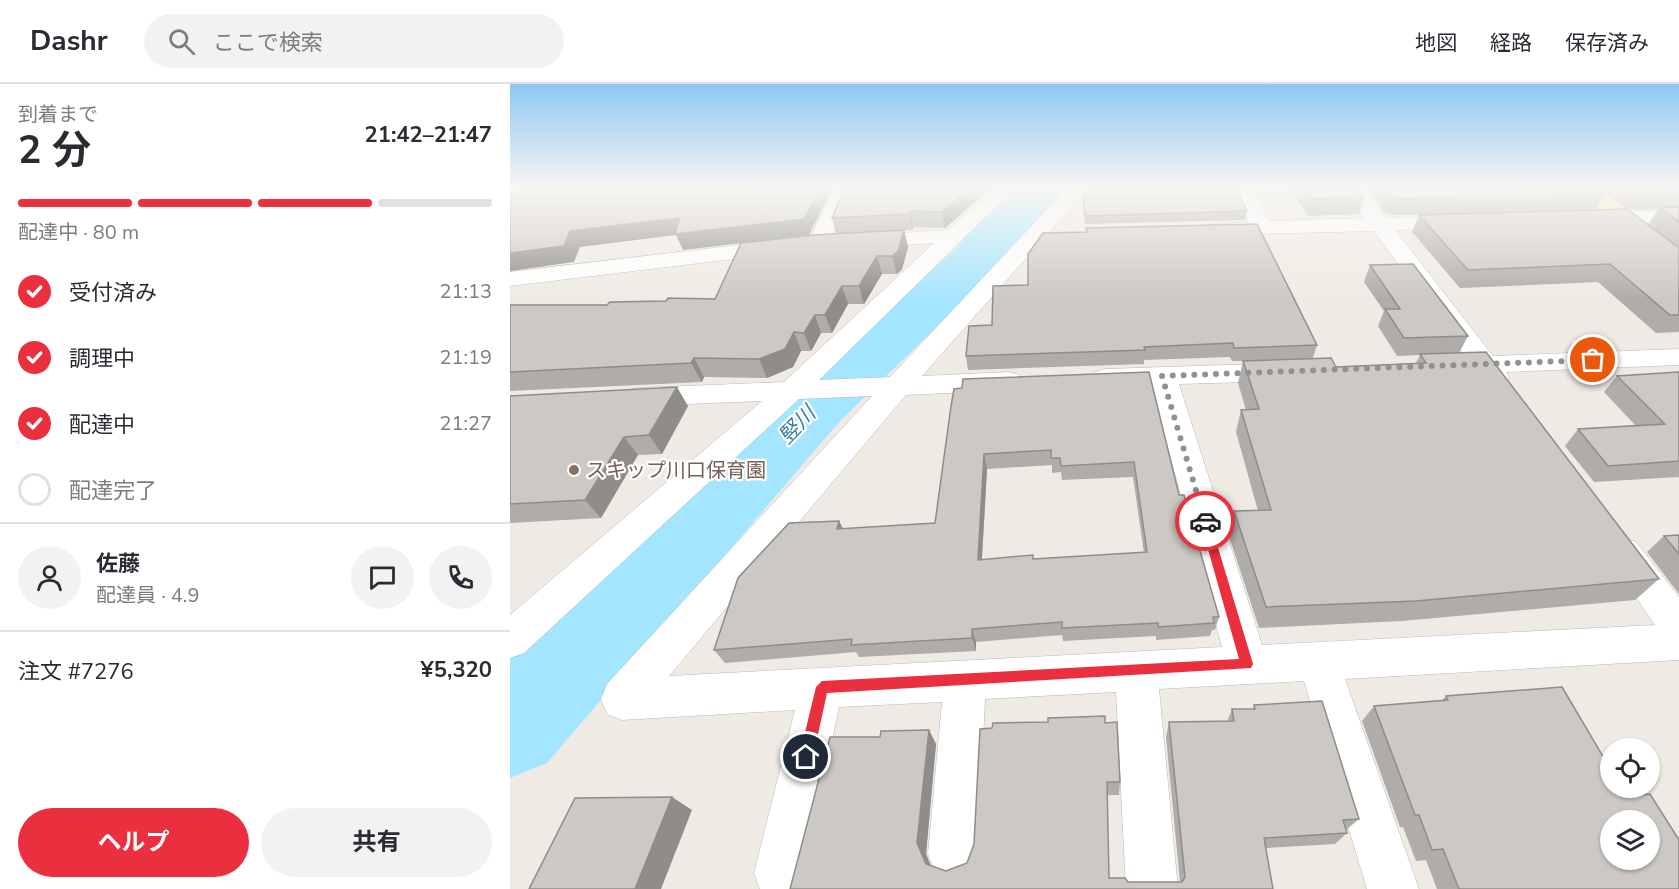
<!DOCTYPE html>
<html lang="ja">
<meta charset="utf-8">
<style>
:root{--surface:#fff;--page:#f2f2f3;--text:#2b2b33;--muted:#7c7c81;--line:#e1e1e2;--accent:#ea303f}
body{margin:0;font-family:"Nunito Sans","Noto Sans JP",sans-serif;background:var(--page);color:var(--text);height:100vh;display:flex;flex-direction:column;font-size:22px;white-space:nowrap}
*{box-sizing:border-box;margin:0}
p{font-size:20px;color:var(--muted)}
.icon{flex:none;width:33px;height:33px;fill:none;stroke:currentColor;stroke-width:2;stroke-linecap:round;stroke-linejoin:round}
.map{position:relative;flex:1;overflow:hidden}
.details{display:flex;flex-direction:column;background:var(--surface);width:510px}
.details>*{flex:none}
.controls{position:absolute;left:1090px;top:654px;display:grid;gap:12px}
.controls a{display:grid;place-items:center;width:60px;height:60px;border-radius:50%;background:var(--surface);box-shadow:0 2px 4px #0004;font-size:30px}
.pin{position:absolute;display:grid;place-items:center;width:51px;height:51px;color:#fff;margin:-26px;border:3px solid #fff;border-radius:50%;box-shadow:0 2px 6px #0007}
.courier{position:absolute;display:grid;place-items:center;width:60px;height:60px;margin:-30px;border:4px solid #ea303f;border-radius:50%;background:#fff;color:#222;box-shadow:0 2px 8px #0007}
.overview em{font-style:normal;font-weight:700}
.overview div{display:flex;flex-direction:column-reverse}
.overview{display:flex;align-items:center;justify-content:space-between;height:102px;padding:0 18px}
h1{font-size:39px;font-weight:700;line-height:45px}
.bar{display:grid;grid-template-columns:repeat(4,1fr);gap:9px 6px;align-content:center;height:72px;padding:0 18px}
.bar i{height:8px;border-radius:4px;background:var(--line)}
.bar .current{background:var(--accent)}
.bar p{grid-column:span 4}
.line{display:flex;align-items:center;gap:15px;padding:0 18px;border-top:2px solid var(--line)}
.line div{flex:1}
.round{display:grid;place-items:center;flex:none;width:63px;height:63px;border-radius:32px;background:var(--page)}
ol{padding:0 18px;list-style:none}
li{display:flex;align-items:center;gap:18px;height:66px}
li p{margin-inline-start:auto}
li .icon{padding:6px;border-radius:50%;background:var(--accent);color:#fff;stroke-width:4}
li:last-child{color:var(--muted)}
li i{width:33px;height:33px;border:3px solid var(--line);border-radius:50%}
.button{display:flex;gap:12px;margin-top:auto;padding:12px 18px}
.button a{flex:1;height:69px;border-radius:36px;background:var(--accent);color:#fff;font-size:24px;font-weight:700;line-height:69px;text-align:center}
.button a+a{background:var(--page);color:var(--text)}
header{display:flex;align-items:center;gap:36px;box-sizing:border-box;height:84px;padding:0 30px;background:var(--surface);border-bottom:2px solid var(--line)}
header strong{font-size:28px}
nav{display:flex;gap:33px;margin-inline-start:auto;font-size:21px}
.search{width:420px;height:54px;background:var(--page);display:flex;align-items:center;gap:15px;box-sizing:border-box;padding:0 21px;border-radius:33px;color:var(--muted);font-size:22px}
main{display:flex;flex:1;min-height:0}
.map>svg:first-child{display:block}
</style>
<header>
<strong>Dashr</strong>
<div class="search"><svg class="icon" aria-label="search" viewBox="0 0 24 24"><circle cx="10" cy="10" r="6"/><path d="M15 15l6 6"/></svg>ここで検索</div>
<nav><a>地図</a><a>経路</a><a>保存済み</a></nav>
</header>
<main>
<section class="details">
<div class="overview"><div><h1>2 分</h1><p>到着まで</p></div><em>21:42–21:47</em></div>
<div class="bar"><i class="current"></i><i class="current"></i><i class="current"></i><i></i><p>配達中 · 80 m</p></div>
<ol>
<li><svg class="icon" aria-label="check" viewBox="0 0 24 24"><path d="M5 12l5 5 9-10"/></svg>受付済み<p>21:13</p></li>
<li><svg class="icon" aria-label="check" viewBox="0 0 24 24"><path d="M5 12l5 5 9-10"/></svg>調理中<p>21:19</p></li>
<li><svg class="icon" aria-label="check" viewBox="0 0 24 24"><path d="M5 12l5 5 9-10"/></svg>配達中<p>21:27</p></li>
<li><i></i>配達完了</li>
</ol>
<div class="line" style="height:108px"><a class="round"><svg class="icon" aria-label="person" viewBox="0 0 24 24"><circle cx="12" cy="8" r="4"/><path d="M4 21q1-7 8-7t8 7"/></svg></a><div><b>佐藤</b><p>配達員 · 4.9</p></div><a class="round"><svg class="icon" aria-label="chat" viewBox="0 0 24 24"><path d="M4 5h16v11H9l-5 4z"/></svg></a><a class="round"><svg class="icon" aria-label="phone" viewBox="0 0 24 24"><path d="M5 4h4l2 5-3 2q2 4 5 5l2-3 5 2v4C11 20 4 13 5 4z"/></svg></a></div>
<div class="line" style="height:78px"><div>注文 #7276</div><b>¥5,320</b></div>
<div class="button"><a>ヘルプ</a><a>共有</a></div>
</section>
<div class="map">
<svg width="1169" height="805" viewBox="0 0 1169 805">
<rect width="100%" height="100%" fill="#efebe4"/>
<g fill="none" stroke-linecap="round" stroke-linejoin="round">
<path fill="#a4e6ff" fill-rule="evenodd" d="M509 103H559L495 171 485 186 330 337 37 679 0 694V571L282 305 447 164 458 150Z"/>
<defs>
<path id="minor" d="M324 103H344L317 164 309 166 301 164 298 159Z
M485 103H506L309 296 380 293 558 103H579L412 292 499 288 509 291 513 297 509 303 499 306 396 311 159 592 712 563 641 301 595 303 585 300 581 294 585 288 595 285 774 279 784 282 788 288 784 294 774 297 669 300 752 561 1145 541 1095 468 1100 458 1113 453 1126 458 1169 513V576L835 595 909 805H857L794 597 649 605 668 805H616L606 608 475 615 468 770 461 788 443 795 425 788 418 770 432 618 329 623 294 789 288 805H250L244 789 285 626 112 636 97 630 91 615 97 600 362 312 289 315 14 569 0 574V531L252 317 128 322 118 320 114 313 118 306 128 304 274 298 424 159 351 164 343 162 340 157 343 152 438 146Z
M722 103H742L759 137 855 134 832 103H852L876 134 950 132 957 134 960 138 957 142 950 144 885 146 983 272 1169 265V281L996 288 999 293 995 299C981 303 976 300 968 289L940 290 930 288 926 282 930 276 956 273 864 147 704 151 697 149 693 145 697 141 739 138Z
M1169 126V138L1082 140 1075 138 1072 134 1075 130 1082 128Z
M272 156 280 158 283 163 280 168 0 202V188Z"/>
<path id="major" d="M1060 103H1082L1169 166V184L1161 182Z"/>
</defs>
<use href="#minor" stroke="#b5b8bb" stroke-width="1"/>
<use href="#major" stroke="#f2af5b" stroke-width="1"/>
<use href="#minor" fill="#fff" fill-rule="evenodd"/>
<use href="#major" fill="#ffe3a9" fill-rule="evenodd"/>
</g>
<path fill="#afaca9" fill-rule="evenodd" d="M482 103 435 144 403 143V146H394L398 163 392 185 387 190H372L354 220H338L322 249H311L301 267H291L283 283 257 294 194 293 192 298 0 307V221H97L205 215 326 150 322 134Z
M779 103H846L854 114 849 130 798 132Z
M855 103H1169V163L1138 141 1149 125H1117L1169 164V248L1146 249 1088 198 950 204 902 148 909 131H889L876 130ZM1095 110 1116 125 1086 126Z
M573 113 737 127 735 136 575 140Z
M860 181 958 252 949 269 1149 495 1125 516 892 537 749 544 718 449 724 427H748L726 348 731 326H736L728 299 733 277H722L720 273 634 276V280L458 286 456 272 482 241 807 261 803 274 826 283 906 279 910 271 887 272 868 242 874 227 854 198Z
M639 288 669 411 709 533 705 546H702L700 552 646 556V552L553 557 552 551 466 558V567L349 573 346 568 215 579 204 566 329 437 333 445 425 439 441 322ZM542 381V389L551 388 552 396 623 393 634 469 524 475H472L477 385Z
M1169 288V394L1168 393 1084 398 1055 362 1068 345 1126 342 1094 308 1107 292Z
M0 312 178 322 152 370 128 371 91 434 0 439Z
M1169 451V510L1137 468 1154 452Z
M936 612 1116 712 1169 805H927L916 776 906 777 893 743H890L852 637 864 622 931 617Z
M744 621 849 735 836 746 837 749 825 760 756 764 763 805H280L370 653 419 646 426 660 416 770 421 782 436 787 457 779 595 639 610 698 609 711H597L599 794 618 798H670L656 653 659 638H717L722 625H743Z"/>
<path fill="#8f8c89" d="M311 103H323L299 151 173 166 166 151 70 163 64 178 0 187V169L60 147Z
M462 103H482L435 144 432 128Z
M400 127 403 143V146L399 130Z
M394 146 398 163 392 185 387 190 382 172Z
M367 172 372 190 354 220 349 202Z
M332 202 338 220 322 249 315 231Z
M305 231 311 249 301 267 294 249Z
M284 248 291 267 283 283 257 294 249 275Z
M184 274 194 293 192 298 181 279Z
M167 303 178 322 152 370 139 351Z
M114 353 128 371 91 434 75 416Z
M474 370 477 385 471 489 468 476Z
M329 437 336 451 327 445Z
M462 545 466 558V567L462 554Z
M419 646 426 660 416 770 424 790 416 780 407 759Z
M162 713 182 726 151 805H125Z"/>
<path fill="#ccc8c4" stroke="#8f8c89" stroke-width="1.5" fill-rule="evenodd" d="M22 103H311L294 135 165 150 170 134 60 147 54 162 0 169V112L10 110 11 105Z
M335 103H462L432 128 400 127 399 130 322 134Z
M580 103H725L737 127 575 132 573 113Z
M794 103H846L854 114 802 115Z
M873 103H1087L1095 109 895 115 881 113Z
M1119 103H1169V108L1127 109Z
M1169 123V138L1150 124Z
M1117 125 1169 164V231H1160L1100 180 958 186 909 131Z
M747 140 807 261 724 264 723 259 634 263 635 266 456 272 459 242 482 241 483 202 518 201V170L533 149 577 148 576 144Z
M394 146 388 167 382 172H367L349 202H332L315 231H305L294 249 284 248 275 265 249 275 184 274 181 279 0 288V221H97L100 218 156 217 158 214 205 215 231 159 303 151Z
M903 180 958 252 894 254 875 225H890L860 181Z
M976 268 1149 495 906 517 756 523 724 427 761 426 731 326 749 325 733 277 821 274 826 283 916 279 910 270Z
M639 288 669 411H674L709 533H703L704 539 648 543V539L552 544V538L462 545V554L341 561 342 555 204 566 228 494 279 439 329 437 327 445 425 439 441 322 444 305 452 304 453 295ZM541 366V374H550L551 382 624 378 637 468 523 475V471L468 476 474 370Z
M1169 288V377L1098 382 1068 345 1155 340 1107 292Z
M167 303 139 351 114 353 75 416 0 420V312Z
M1169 451V470L1154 452Z
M1052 603 1101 686V704H1111L1116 712 1140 710 1169 756V805H949L933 765 922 766 909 731H905L864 622 938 616 936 612ZM1101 736H1140V776H1101Z
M812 617 849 735 833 736 837 749 754 754 763 805H280L320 653H370L371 647 419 646 407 759 416 780 436 787 457 779 464 760 470 645 482 644 483 639 538 638V634L595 632V639L607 638 610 698H597L599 794H615L618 798H672L675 793 659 638 724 637 722 625H745L744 621Z
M162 713 125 805H19L65 714Z"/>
<linearGradient id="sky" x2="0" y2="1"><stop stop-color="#8dc8f1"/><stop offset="0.48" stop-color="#f8f6f3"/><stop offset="1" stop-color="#f8f6f3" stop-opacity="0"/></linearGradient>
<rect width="1169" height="216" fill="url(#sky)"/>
<path fill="#ea303f" d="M695 433 700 437 743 580 741 584 317 609 303 673 301 678 296 680 291 678 289 673 306 603 312 597 729 575 690 437Z"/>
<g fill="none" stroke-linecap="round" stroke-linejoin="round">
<path stroke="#8f9291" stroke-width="6" stroke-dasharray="0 10.8" d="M695 437 652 292 1083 276"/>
</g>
<circle fill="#8d6e63" stroke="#fff" stroke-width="2" cx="64" cy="386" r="6"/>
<g text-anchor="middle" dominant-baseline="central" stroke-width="4.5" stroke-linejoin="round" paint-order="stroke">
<g font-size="20" fill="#785e54" stroke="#fff" text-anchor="start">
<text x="76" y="386">スキップ川口保育園</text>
</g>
<g font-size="21" font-style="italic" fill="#3b7ca0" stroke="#fff">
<text transform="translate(287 341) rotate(-46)">竪川</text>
</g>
</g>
</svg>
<div class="controls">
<a><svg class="icon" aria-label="locate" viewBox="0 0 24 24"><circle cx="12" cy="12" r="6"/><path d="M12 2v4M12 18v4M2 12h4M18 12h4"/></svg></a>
<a><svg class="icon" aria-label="layers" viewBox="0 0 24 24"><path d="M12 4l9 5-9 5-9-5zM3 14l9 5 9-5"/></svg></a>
</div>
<div class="pin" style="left:1083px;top:276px;background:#ea580c"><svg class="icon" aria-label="bag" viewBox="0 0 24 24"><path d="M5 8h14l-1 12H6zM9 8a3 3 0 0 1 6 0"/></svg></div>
<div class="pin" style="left:296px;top:673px;background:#1f2937"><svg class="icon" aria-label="home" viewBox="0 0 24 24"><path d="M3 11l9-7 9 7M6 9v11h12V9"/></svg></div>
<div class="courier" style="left:695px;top:437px"><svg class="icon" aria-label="car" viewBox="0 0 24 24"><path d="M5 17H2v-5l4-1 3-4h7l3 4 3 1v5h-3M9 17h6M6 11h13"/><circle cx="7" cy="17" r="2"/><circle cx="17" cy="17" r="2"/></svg></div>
</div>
</main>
